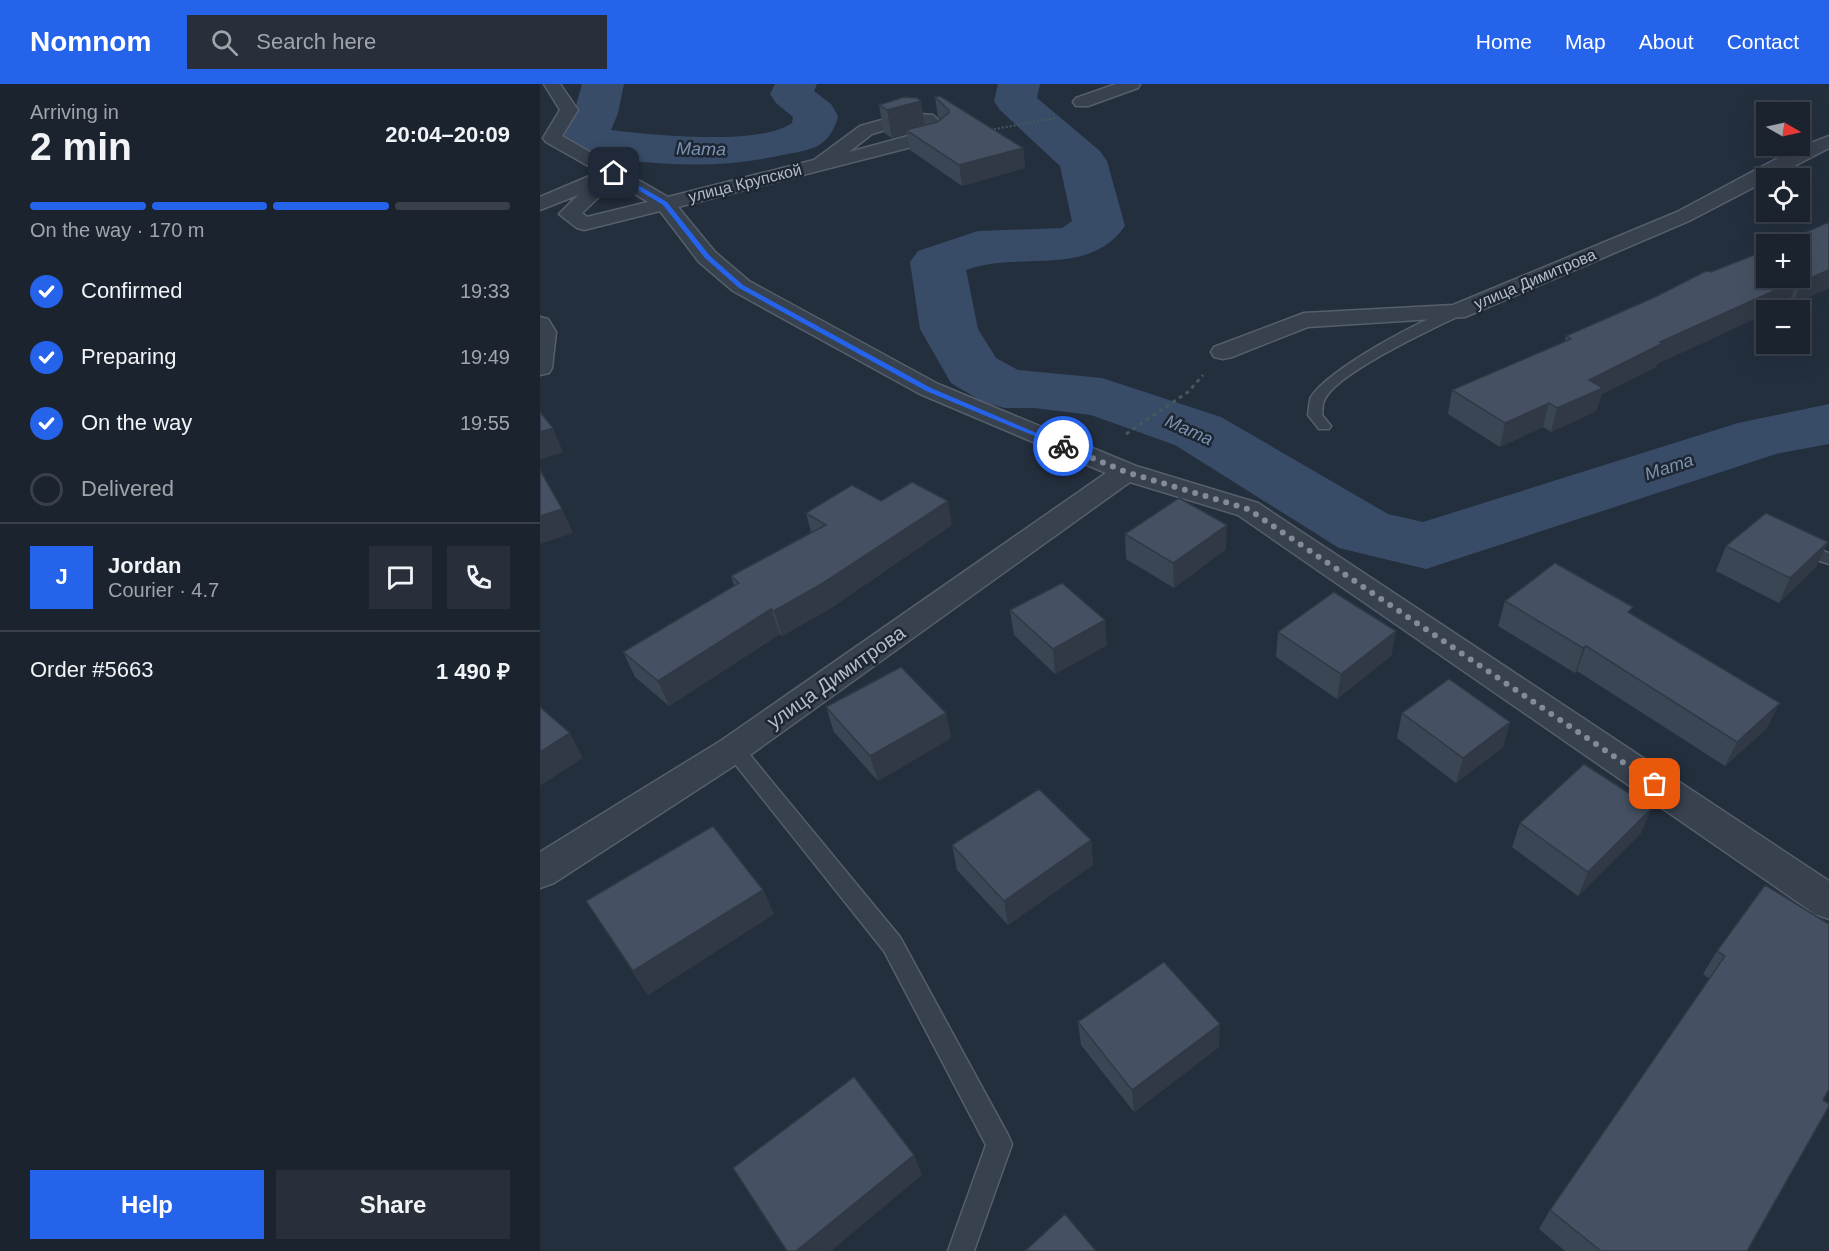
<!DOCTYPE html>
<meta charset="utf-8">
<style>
:root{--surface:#1b232e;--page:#282f3a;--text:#f1f3f6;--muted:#a0a4aa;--line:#39404a;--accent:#2563eb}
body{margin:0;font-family:Arial,sans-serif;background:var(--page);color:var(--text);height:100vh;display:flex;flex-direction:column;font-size:22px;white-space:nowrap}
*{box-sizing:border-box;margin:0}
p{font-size:20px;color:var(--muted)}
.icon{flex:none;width:33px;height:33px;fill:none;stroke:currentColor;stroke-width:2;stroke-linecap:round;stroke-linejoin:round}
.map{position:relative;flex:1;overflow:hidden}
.drawer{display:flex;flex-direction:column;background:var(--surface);width:540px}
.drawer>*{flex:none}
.needle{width:39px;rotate:99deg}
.tools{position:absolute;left:1216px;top:18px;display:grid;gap:12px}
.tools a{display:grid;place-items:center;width:54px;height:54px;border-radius:0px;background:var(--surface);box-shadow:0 6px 24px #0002,0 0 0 2px var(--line);font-size:30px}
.pin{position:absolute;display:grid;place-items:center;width:51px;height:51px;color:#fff;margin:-26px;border-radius:12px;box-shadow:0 3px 9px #0006}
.courier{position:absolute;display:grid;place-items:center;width:60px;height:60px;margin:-30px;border:4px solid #2563eb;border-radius:50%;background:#fff;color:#222;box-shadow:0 2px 8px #0007}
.summary em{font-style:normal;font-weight:600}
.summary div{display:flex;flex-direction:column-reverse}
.summary{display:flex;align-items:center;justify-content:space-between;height:102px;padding:0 30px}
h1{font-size:39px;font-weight:600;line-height:45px}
.bar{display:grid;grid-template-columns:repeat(4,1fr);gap:9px 6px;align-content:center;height:72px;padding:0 30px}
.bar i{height:8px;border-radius:4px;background:var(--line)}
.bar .active{background:var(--accent)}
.bar p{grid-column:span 4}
.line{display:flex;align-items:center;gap:15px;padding:0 30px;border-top:2px solid var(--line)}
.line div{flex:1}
.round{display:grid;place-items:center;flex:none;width:63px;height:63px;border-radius:0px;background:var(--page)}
ol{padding:0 30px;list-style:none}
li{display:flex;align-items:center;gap:18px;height:66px}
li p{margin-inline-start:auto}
li .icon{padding:6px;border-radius:50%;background:var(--accent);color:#fff;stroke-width:4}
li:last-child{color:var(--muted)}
li i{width:33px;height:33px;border:3px solid var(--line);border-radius:50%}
.cta{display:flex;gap:12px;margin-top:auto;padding:12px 30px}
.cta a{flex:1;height:69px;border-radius:0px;background:var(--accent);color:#fff;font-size:24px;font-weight:600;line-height:69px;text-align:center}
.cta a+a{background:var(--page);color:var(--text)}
header{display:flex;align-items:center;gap:36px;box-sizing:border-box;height:84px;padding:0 30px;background:var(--accent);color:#fff}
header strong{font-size:28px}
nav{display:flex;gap:33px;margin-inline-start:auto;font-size:21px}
.search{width:420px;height:54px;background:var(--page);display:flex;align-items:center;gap:15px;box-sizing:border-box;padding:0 21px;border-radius:0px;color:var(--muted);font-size:22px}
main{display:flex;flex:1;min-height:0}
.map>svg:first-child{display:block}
</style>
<header>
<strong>Nomnom</strong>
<div class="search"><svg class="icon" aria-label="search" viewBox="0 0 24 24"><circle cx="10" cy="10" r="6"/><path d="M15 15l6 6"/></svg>Search here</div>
<nav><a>Home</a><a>Map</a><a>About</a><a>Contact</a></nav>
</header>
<main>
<section class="drawer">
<div class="summary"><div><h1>2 min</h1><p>Arriving in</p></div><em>20:04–20:09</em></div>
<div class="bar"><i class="active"></i><i class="active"></i><i class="active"></i><i></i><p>On the way · 170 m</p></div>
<ol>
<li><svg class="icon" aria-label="check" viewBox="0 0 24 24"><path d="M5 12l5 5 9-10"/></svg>Confirmed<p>19:33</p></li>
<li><svg class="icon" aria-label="check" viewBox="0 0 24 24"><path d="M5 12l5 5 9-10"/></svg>Preparing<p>19:49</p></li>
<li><svg class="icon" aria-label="check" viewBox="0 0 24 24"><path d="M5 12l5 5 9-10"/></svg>On the way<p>19:55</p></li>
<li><i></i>Delivered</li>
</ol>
<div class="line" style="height:108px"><b class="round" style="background:var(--accent);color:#fff">J</b><div><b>Jordan</b><p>Courier · 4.7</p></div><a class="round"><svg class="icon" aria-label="chat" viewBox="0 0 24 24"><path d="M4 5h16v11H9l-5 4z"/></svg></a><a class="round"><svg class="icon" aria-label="phone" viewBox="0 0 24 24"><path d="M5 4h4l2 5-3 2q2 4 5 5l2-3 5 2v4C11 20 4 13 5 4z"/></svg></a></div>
<div class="line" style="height:78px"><div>Order #5663</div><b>1 490 ₽</b></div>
<div class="cta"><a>Help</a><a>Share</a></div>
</section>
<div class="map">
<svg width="1289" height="1167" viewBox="0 0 1289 1167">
<rect width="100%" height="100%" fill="#242f3e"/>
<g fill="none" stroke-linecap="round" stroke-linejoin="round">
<path fill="#394c67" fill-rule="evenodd" d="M42 0H84L78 29 71 46C110 51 220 62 252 39L253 33 236 19 230 10 235 0H277L274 7 291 20 298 32C296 42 290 53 282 59 273 66 258 68 247 70 176 87 100 82 29 65L22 55 34 29Z
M458 0H500L497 14 560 67 567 77 585 142C548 195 478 166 426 186L438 245 456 274 478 286 562 294 681 333 848 430 883 438 1198 339 1289 320V360L1236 370 886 485 799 464 635 361 551 331 494 324H465L443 318 411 299 380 245 370 178 378 167 438 147 522 144 532 137 520 82 460 26 454 17Z"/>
<defs>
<path id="lane" d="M917 224 921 225 923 228 921 231C894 244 794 290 784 317 782 320 783 326 782 331L791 342 789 345H779L768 331C769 325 769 318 771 313 788 286 885 232 917 224Z
M1277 465 1289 469V480L1271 474 1269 470 1271 466Z
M194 658 201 660 360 853 468 1051 472 1060 434 1167H408L446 1061 344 867 187 670 184 665 187 660Z"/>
<path id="street" d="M4 0H20L38 26 22 52 128 113 274 76 320 42 367 29 393 31 410 47 399 56 138 123 175 168 209 197 398 300 596 382 718 419 1289 797V835L1275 830 698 431 590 398 206 674 14 799 0 804V768L182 656 566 389 380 310 193 207 159 178 120 127 44 146 37 144 19 130 38 111 0 126V113L59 88 6 58 3 54 20 26ZM368 39 382 40 390 46 309 68 332 50ZM75 98 108 118 47 133 42 129Z
M576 0H600L598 4 548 22H536L533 18 536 14Z
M1289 52V64L1151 136 925 233 768 243 692 273 683 275 674 273 671 268 674 263 764 229 913 221 1137 128 1251 67Z
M0 233 8 235 16 248 12 284 9 289 0 291Z"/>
</defs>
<use href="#lane" stroke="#565f6c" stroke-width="3"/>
<use href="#street" stroke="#565f6c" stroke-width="3"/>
<path stroke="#44595c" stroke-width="2" stroke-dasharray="2 2" stroke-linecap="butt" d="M450 46 516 34"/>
<path stroke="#44595c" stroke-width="3" stroke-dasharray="4 4" stroke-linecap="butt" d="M586 350 648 308 663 291"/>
<use href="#lane" fill="#38414e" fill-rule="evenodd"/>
<use href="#street" fill="#38414e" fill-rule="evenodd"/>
</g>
<path fill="#3b4654" d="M395 13 483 64 485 84 422 102 370 66 367 50 352 54 344 49 339 21 384 41 397 38 401 35 398 33Z
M1289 138V204L1253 220 1249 219 1227 226V229L1117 280 1116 283 1062 310 1056 327 1011 348 1003 343 960 363 908 330 912 306 1024 258 1026 252 1171 188 1227 166Z
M341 417 412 441 291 524 242 552 240 550 129 622 95 593 83 568 194 502 191 492 271 448 266 429Z
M585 450 686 465 634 504 586 475Z
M1288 458 1276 483 1239 519 1176 487 1186 462Z
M965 517 1090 529 1227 644 1185 682 1037 587 1035 589 958 542Z
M470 526 567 561 515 590 474 551Z
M856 547 851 572 797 615 736 573 738 548Z
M286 623 406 629 411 654 338 697 294 648Z
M862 629 970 638 963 663 916 699 857 654Z
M980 739 1101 749 1038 812 972 763Z
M551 756 553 781 468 841 417 786 412 761Z
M1225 801 1283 1016 1207 1167H1025L999 1145 1010 1126 1170 895 1163 890 1177 867Z
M223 806 234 830 108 911 46 817Z
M538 938 679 963 594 1028 541 961Z"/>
<path fill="#303945" d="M381 17 385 45 366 46 367 50 352 54 347 26Z
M483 64 485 84 422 102 419 81Z
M1289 186V204L1253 220 1261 198Z
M1258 196 1249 219 1232 226H1227V229L1117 280 1116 283 1062 310 1056 327 1011 348 1017 324 1049 296 1120 258Z
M1009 319 1003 343 960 363 965 339Z
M13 344 23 368 0 376V348Z
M408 417 412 441 291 524 242 552 234 527Z
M22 425 33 449 0 460V432Z
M687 441 686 465 634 504 633 479Z
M1288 458 1276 483 1239 519 1250 494Z
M231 525 240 550 129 622 118 597Z
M565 536 567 561 515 590 513 565Z
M856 547 851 572 797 615 801 590Z
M1046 562 1037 587 1035 589 1043 564Z
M1240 619 1227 644 1185 682 1197 658Z
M406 629 411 654 338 697 330 672Z
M970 638 963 663 916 699 923 674Z
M30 649 43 674 0 702V668Z
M1112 724 1101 749 1038 812 1048 788Z
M551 756 553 781 468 841 464 817Z
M223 806 234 830 108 911 93 887Z
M680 940 679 963 594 1028 592 1006Z
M374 1071 382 1091 291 1167H256Z"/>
<path fill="#455162" stroke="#303945" stroke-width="1.5" d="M400 12 483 64 419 81 366 46 397 38 409 29V26L395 13Z
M364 13 377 14 381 17 347 26 339 21Z
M1289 138V186L1261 198 1258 196 1120 258 1123 259 1049 296 1063 304 1017 324 1009 319 965 339 912 306 1031 255 1026 252 1115 213 1166 187 1171 188 1227 166V194H1260V160H1239Z
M0 328 13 344 0 348Z
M0 386 22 425 0 432Z
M372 398 408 417 283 499 234 527 231 525 118 597 83 568 199 499 191 492 286 441 266 429 312 401 341 417Z
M639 414 687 441 633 479 585 450Z
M1226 429 1288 458 1250 494 1186 462Z
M1015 479 1093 523 1088 528 1240 619 1197 658 1046 562 1043 564 965 517Z
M522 499 565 536 513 565 470 526Z
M794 508 856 547 801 590 738 548Z
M361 583 406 629 330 672 286 623Z
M909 595 970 638 923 674 862 629Z
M0 623 30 649 0 668Z
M1044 680 1112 724 1048 788 980 739Z
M499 705 551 756 464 817 412 761Z
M173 742 223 806 93 887 46 817Z
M1225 801 1289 840V1005L1283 1016 1289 1020V1022L1207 1167H1061L1010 1126 1185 872 1177 867Z
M624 878 680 940 592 1006 538 938Z
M314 993 374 1071 256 1167H247L193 1084Z
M525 1130 556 1167H485Z"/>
<path fill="#2563eb" d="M74 87 127 118 170 172 203 201 391 304 527 362 521 363 386 307 199 204 165 174 123 121 72 90Z"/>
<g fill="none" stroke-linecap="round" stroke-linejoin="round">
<path stroke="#828b98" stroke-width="6" stroke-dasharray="0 10.8" d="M523 362 586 388 708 425 1115 700"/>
</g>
<g text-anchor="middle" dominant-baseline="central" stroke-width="5" stroke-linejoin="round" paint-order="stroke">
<g font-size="16" fill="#b4bcc9" stroke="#1d2633">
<text transform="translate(205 99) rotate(-14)">улица Крупской</text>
<text transform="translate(995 195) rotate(-23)">улица Димитрова</text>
</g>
<g font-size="18" font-style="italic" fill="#7c92b1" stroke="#1d2633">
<text transform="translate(161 65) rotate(1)">Мата</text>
<text transform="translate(649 346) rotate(24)">Мата</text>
<text transform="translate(1129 383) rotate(-18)">Мата</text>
</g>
<g font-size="20" fill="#b4bcc9" stroke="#1d2633">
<text transform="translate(296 593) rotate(-35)">улица Димитрова</text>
</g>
</g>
</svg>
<div class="tools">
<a><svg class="needle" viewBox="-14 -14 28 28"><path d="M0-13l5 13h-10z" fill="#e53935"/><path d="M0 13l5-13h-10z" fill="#a0a4aa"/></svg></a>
<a><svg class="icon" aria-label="locate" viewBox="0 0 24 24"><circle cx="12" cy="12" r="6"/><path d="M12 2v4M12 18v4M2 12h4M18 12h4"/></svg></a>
<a>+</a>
<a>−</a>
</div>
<div class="pin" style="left:1115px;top:700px;background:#ea580c"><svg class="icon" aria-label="bag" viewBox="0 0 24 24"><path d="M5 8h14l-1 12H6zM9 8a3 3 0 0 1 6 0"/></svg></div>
<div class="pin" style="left:74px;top:89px;background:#1f2937"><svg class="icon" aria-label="home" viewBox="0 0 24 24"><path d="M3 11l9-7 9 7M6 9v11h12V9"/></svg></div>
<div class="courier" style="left:523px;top:362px"><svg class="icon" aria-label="bike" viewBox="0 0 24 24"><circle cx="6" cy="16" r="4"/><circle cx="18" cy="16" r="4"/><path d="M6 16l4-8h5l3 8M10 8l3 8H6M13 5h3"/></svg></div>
</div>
</main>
